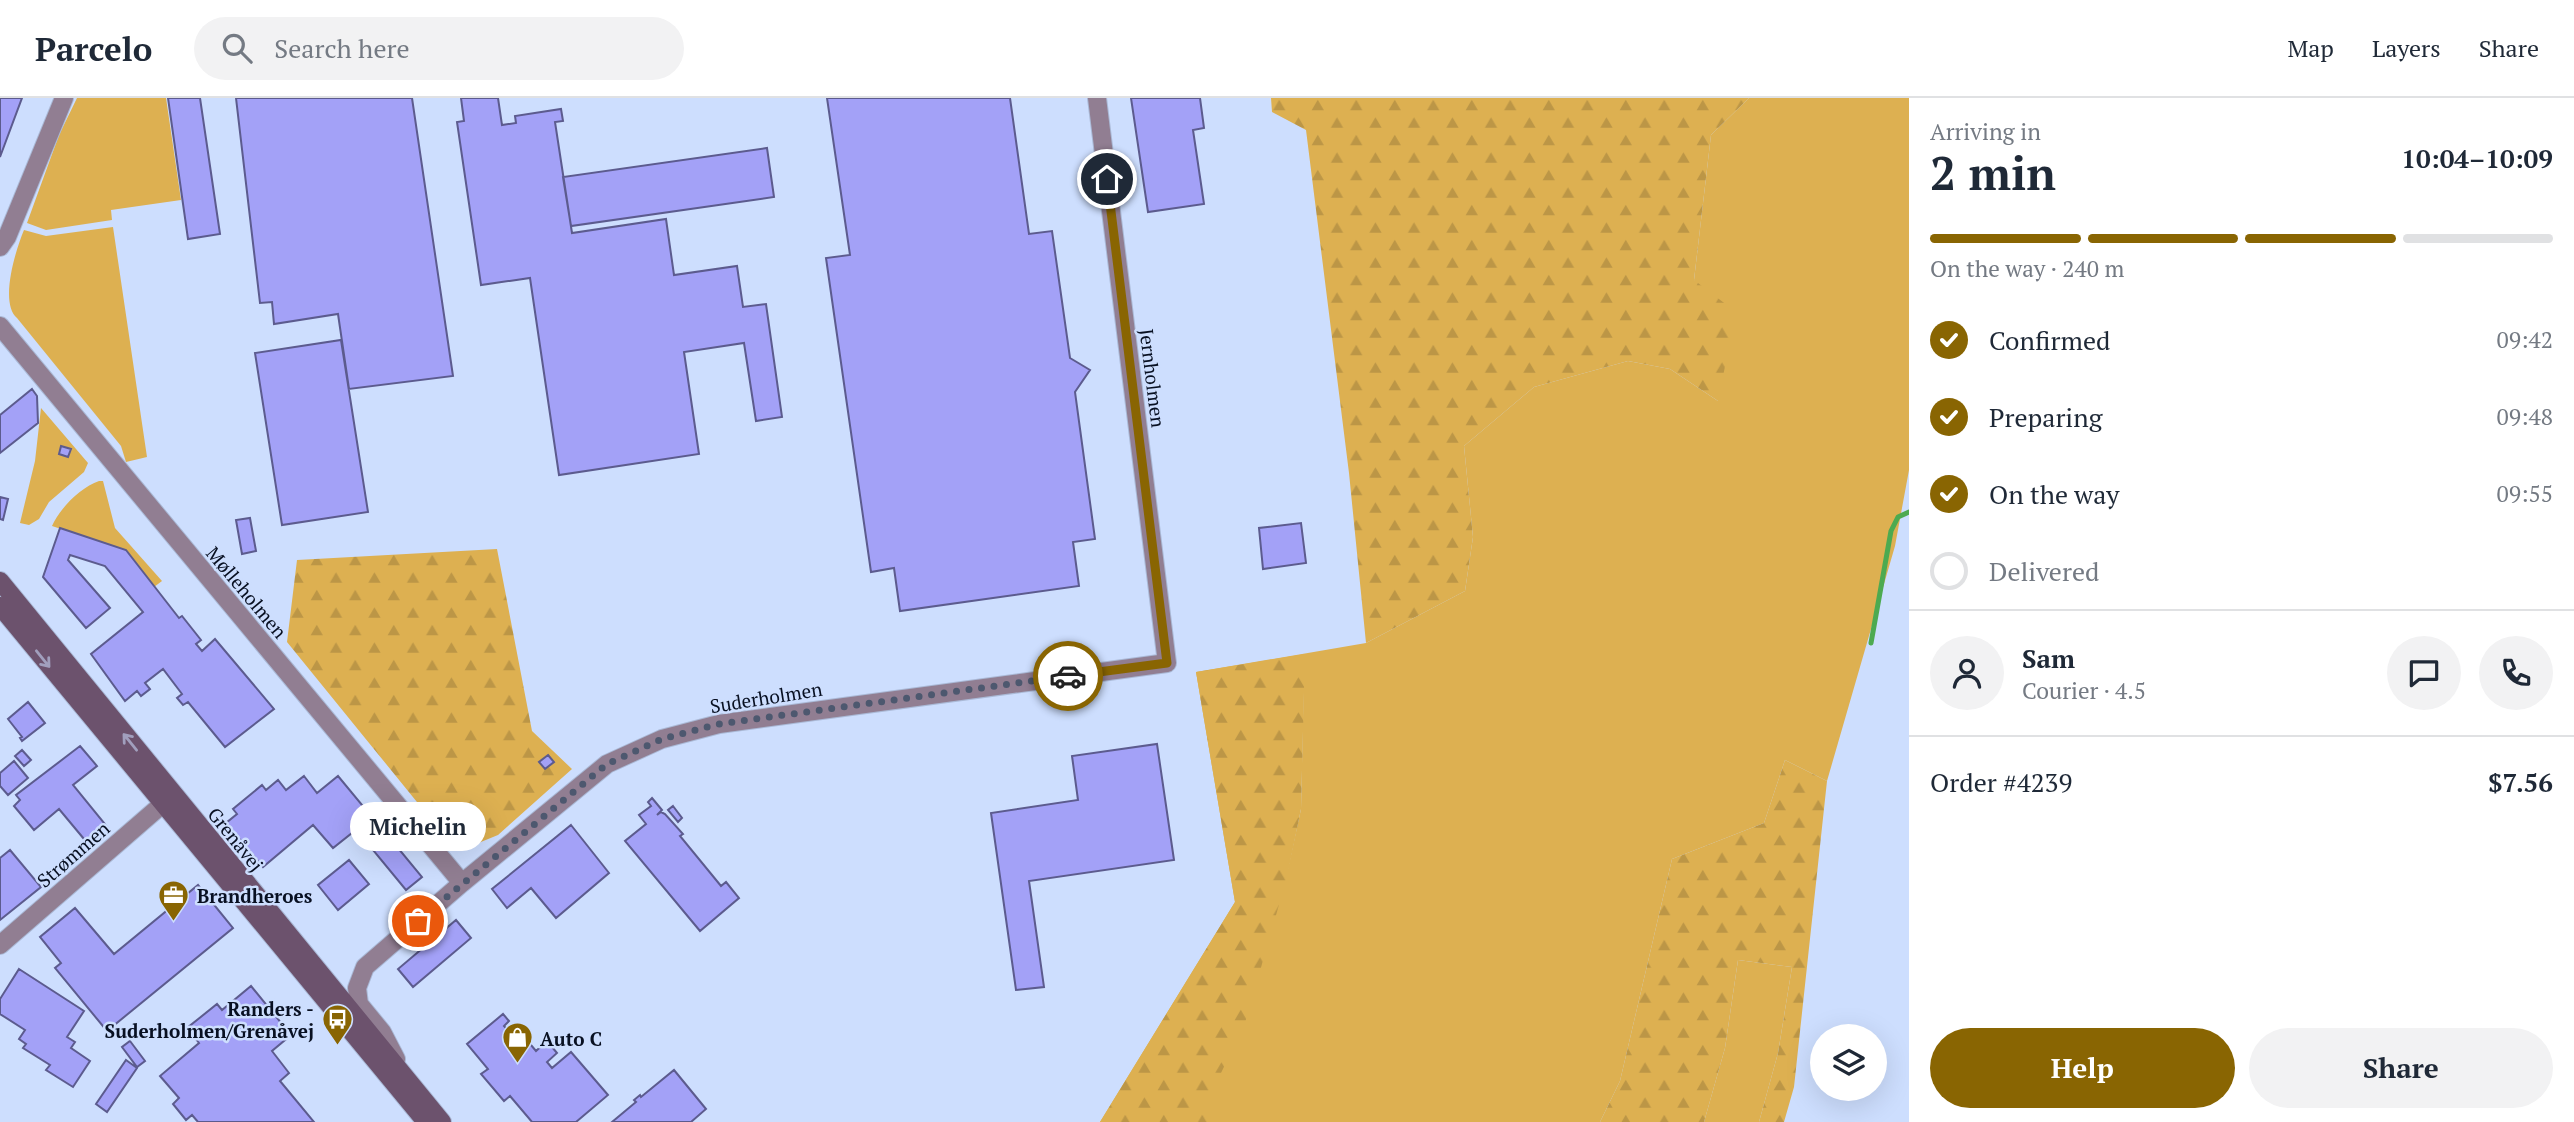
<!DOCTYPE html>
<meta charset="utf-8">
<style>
:root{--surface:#fff;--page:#f2f2f3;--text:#1f2937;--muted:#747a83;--line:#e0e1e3;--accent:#896502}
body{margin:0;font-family:"PT Serif",serif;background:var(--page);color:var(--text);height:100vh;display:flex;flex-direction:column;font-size:26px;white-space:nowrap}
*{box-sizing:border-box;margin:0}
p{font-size:23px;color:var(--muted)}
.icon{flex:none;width:38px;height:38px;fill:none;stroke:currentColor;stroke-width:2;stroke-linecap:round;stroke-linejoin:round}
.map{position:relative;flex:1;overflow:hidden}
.details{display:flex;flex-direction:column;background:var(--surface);width:665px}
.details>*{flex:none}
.buttons{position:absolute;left:1810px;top:926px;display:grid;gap:14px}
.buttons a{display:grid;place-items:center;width:77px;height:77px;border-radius:50%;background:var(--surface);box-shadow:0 7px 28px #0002;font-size:35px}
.pin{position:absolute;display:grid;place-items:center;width:60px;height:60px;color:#fff;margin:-30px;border:4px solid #fff;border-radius:50%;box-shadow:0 2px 7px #0007}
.courier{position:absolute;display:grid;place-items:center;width:70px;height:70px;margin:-35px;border:5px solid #896502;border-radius:50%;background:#fff;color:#222;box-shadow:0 2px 9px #0007}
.bubble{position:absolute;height:49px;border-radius:24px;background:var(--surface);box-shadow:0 7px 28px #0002;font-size:23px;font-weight:700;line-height:49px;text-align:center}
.headline em{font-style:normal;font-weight:700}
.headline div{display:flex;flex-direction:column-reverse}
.headline{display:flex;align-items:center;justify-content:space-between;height:119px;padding:0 21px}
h1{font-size:46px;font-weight:700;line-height:52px}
.bar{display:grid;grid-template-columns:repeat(4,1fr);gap:10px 7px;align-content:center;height:84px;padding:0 21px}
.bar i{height:9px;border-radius:5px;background:var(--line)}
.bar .current{background:var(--accent)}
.bar p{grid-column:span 4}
.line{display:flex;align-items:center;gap:18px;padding:0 21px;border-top:2px solid var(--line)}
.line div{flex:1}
.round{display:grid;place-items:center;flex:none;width:74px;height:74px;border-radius:37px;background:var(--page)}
ol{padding:0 21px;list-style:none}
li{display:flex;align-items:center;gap:21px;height:77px}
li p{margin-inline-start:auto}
li .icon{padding:7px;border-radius:50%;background:var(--accent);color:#fff;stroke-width:4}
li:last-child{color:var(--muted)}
li i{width:38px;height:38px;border:4px solid var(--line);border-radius:50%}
.button{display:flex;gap:14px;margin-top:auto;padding:14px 21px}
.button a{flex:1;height:80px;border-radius:42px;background:var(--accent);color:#fff;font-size:28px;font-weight:700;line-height:80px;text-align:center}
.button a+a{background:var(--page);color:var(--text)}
header{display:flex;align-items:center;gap:42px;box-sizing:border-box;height:98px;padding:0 35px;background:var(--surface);border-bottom:2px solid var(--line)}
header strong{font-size:33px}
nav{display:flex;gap:38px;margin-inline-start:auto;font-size:24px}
.search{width:490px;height:63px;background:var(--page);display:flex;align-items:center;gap:18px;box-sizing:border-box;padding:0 24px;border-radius:38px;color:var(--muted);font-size:26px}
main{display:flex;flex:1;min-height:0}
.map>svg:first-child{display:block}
</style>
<header>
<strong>Parcelo</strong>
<div class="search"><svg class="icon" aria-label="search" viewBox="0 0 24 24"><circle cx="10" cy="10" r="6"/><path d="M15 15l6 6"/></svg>Search here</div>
<nav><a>Map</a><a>Layers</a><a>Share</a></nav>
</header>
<main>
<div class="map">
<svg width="1909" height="1024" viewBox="0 0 1909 1024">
<defs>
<pattern id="forest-firs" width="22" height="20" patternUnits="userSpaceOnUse" patternTransform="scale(1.75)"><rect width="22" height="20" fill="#ddb051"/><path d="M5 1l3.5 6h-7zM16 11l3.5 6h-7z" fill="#bc9646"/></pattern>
</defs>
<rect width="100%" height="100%" fill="#cddefe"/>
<path fill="#ddb051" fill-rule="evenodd" d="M77 0H166L181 102 111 112 112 122 46 132 27 125 59 37Z
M1749 0H1909V372L1895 448 1827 683 1785 662 1764 725 1672 761 1620 983 1600 1024H1100L1235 804 1196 574 1366 545 1465 493 1473 439 1464 348 1534 289 1628 263 1670 271 1718 303 1694 182 1711 37ZM1304 575 1301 711 1288 771Z
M113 129 147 359 126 364 121 348 17 220C0 206 14 156 24 132L46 138Z
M41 310 88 365 84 374 49 404 39 421 29 427 20 425 35 363Z
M99 383H103L115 430 162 483 154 489 125 452 52 428C60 410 81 389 99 383Z
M1738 862 1792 869 1778 955 1759 1024H1704L1725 950Z"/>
<path fill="url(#forest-firs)" d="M1271 0H1749L1711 37 1694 182 1736 214 1718 303 1670 271 1628 263 1534 289 1464 348 1473 439 1465 493 1366 545 1349 375 1306 32 1272 14Z
M497 451 532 633 572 671 498 737 471 748 447 741 287 544 297 462Z
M1305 556 1301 711 1287 779 1245 925 1221 975 1207 1024H1100L1235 804 1196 574Z
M1785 662 1827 683 1794 989 1784 1024H1759L1778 955 1792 869 1738 862 1725 950 1704 1024H1600L1620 983 1672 761 1764 725Z"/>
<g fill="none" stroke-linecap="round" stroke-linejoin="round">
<path stroke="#4daa50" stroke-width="5" d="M1871 545 1891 433 1898 419 1909 414"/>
</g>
<path fill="#a3a1f7" stroke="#5c5b8e" stroke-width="2" d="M0 0H22L0 59Z
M168 0H200L220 136 188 141Z
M236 0H412L453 278 349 291 338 216 274 226 272 204 260 205Z
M461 0H498L502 27 516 25 515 18 561 11 563 23 555 24 572 135 666 121 674 177 737 168 743 209 766 206 782 319 756 323 744 245 684 254 699 356 559 377 530 180 481 187 457 24 464 23Z
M827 0H1010L1029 136 1052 133 1070 260 1090 272 1075 294 1095 441 1073 444 1079 488 900 513 894 470 871 474 826 160 850 157Z
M1131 0H1200L1204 30 1193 32 1204 106 1148 114Z
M767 50 774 99 571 128 563 79Z
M341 242 368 414 282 427 255 255Z
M32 291 37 298 38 325 0 355V317Z
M61 348 71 351 68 359 59 356Z
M0 399 8 401 3 422 0 421Z
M250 420 256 453 242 456 236 422Z
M1301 425 1306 465 1263 471 1259 430Z
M60 430 126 452 179 520 182 518 201 542 196 546 202 553 215 541 274 611 225 649 188 604 183 607 177 600 182 596 163 571 145 585 150 591 141 598 137 593 125 603 91 556 143 514 105 468 70 457 68 462 110 510 86 530 43 479Z
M28 604 45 625 22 643 20 640 22 639 8 621Z
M1157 646 1174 762 1029 783 1044 889 1016 892 991 715 1078 702 1072 658Z
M80 648 97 668 73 687 109 731 89 747 59 711 34 732 14 708 20 702 16 697Z
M22 652 31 662 24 668 15 658Z
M548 657 554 664 545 671 539 664Z
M14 663 28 680 8 697 0 688V675Z
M304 678 317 695 338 678 372 719 333 750 313 727 263 769 226 725 237 716 233 711 262 687 266 692 278 682 286 692Z
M652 700 662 712 657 717 661 714 665 716 683 736 680 738 721 788 726 784 739 800 700 833 625 743 646 726 639 717 651 708 648 704Z
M673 708 682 720 678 724 668 712Z
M571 727 609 775 556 820 531 790 507 810 492 791Z
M384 733 422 779 406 792 368 746Z
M10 752 41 789 0 822V760Z
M349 762 369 786 338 812 318 787Z
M198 787 233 830 107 933 55 870 61 865 40 839 75 810 114 856Z
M456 822 471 840 413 889 398 871Z
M19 871 84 913 67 939 75 944 71 950 90 963 73 989 46 972 50 967 23 950 26 946 19 941 25 932 0 916V901Z
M251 888 291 937 272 953 289 975 280 983 314 1024H198L192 1017 186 1022 173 1006 179 1000 160 978 199 945 187 930 217 906 222 912Z
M503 916 509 923 504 928 519 945 525 940 536 953 547 943 557 955 547 964 552 970 571 954 608 997 576 1024H532L510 998 504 1003 481 976 488 971 467 946Z
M130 943 145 963 137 969 122 949Z
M126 962 137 970 107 1014 96 1006Z
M674 972 706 1011 691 1024H612L636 1004 634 1002 640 997 641 999Z"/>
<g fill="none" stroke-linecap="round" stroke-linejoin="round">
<defs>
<path id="street" d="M0 149 7 139 64 0
M0 228 462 785
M0 847 173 697
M396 961 382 934 359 906 357 890 365 869 462 785 607 666 662 641 719 626 1167 565 1097 0"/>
<path id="secondary" d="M0 483 442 1024
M0 508 426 1024"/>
</defs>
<use href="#street" stroke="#aab9d6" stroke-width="20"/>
<use href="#secondary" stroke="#aab9d6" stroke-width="20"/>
<use href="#street" stroke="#917e92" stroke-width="18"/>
<use href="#secondary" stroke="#6c526d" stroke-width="18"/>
</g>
<defs><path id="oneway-shaft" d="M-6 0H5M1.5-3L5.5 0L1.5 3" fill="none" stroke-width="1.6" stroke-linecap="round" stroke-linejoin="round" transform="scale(1.75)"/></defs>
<g stroke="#a19fbd">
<use href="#oneway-shaft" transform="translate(43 561) rotate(51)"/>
<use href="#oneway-shaft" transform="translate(130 644) rotate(-129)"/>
</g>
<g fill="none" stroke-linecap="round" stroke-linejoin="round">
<path stroke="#4d586f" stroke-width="7" stroke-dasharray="0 12.6" d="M418 823 607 666 662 641 719 626 1068 578"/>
<path stroke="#896502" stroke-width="9" d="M1068 578 1167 565 1107 81"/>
</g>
<defs>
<symbol id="office-pin" viewBox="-11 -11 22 30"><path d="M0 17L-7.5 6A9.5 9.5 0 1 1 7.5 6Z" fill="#896502" stroke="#cddefe"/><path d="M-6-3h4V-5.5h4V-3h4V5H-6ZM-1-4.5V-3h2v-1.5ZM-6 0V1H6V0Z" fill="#fff"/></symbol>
<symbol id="bus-pin" viewBox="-11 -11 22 30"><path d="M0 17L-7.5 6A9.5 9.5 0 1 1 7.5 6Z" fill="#896502" stroke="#cddefe"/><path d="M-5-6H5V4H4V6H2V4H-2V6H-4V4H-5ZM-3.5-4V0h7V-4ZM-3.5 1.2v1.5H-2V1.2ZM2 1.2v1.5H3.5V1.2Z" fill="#fff"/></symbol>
<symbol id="shop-pin" viewBox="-11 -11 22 30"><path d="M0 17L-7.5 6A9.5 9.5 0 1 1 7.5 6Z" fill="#896502" stroke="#cddefe"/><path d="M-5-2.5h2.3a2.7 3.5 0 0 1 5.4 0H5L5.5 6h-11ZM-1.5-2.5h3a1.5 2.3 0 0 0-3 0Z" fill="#fff"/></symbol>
</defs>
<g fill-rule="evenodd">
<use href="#office-pin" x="156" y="780" width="35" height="47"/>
<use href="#bus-pin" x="320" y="904" width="35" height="47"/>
<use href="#shop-pin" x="500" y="922" width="35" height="47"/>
</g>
<g text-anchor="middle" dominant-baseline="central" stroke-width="5" stroke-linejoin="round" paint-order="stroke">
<g font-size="19" fill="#081022" stroke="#cddefe">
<text transform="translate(1153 280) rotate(83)">Jernholmen</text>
<text transform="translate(247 494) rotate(50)">Mølleholmen</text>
<text transform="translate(766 599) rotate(-9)">Suderholmen</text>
<text transform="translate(236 741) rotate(51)">Grenåvej</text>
<text transform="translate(73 756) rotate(-41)">Strømmen</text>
</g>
<g font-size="19" font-weight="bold" fill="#081022" stroke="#cddefe" text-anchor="start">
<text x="197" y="797">Brandheroes</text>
<text x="314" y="910" text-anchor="end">Randers -<tspan x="314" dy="22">Suderholmen/Grenåvej</tspan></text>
<text x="540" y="940">Auto C</text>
</g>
</g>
</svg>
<div class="buttons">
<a><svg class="icon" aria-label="layers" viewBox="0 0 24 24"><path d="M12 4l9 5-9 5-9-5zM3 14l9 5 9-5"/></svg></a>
</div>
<div class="pin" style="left:418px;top:823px;background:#ea580c"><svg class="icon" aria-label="bag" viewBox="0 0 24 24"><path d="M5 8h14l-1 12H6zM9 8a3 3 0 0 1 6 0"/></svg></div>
<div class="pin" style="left:1107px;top:81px;background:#1f2937"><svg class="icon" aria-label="home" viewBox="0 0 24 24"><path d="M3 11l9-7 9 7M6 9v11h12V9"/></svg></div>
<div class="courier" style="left:1068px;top:578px"><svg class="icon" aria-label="car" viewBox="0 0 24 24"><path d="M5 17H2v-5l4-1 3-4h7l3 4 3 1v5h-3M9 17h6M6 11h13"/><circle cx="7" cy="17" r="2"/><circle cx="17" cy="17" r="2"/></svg></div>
<div class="bubble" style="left:350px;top:704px;width:136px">Michelin</div>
</div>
<section class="details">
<div class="headline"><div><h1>2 min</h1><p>Arriving in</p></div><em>10:04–10:09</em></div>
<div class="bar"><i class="current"></i><i class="current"></i><i class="current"></i><i></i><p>On the way · 240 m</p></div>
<ol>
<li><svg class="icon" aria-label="check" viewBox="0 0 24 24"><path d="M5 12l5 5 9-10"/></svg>Confirmed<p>09:42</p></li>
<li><svg class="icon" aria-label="check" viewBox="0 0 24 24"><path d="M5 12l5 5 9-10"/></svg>Preparing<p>09:48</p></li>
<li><svg class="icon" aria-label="check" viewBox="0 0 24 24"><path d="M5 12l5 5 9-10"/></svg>On the way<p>09:55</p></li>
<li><i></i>Delivered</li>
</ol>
<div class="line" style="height:126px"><a class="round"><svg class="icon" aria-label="person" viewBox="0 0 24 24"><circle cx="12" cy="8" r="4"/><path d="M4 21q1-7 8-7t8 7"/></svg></a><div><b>Sam</b><p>Courier · 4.5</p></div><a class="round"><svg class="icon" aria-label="chat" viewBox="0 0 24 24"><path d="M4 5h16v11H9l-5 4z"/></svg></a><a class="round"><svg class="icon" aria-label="phone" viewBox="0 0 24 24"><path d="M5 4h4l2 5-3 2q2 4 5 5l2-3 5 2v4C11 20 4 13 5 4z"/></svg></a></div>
<div class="line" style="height:91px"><div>Order #4239</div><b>$7.56</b></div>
<div class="button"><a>Help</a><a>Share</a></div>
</section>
</main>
